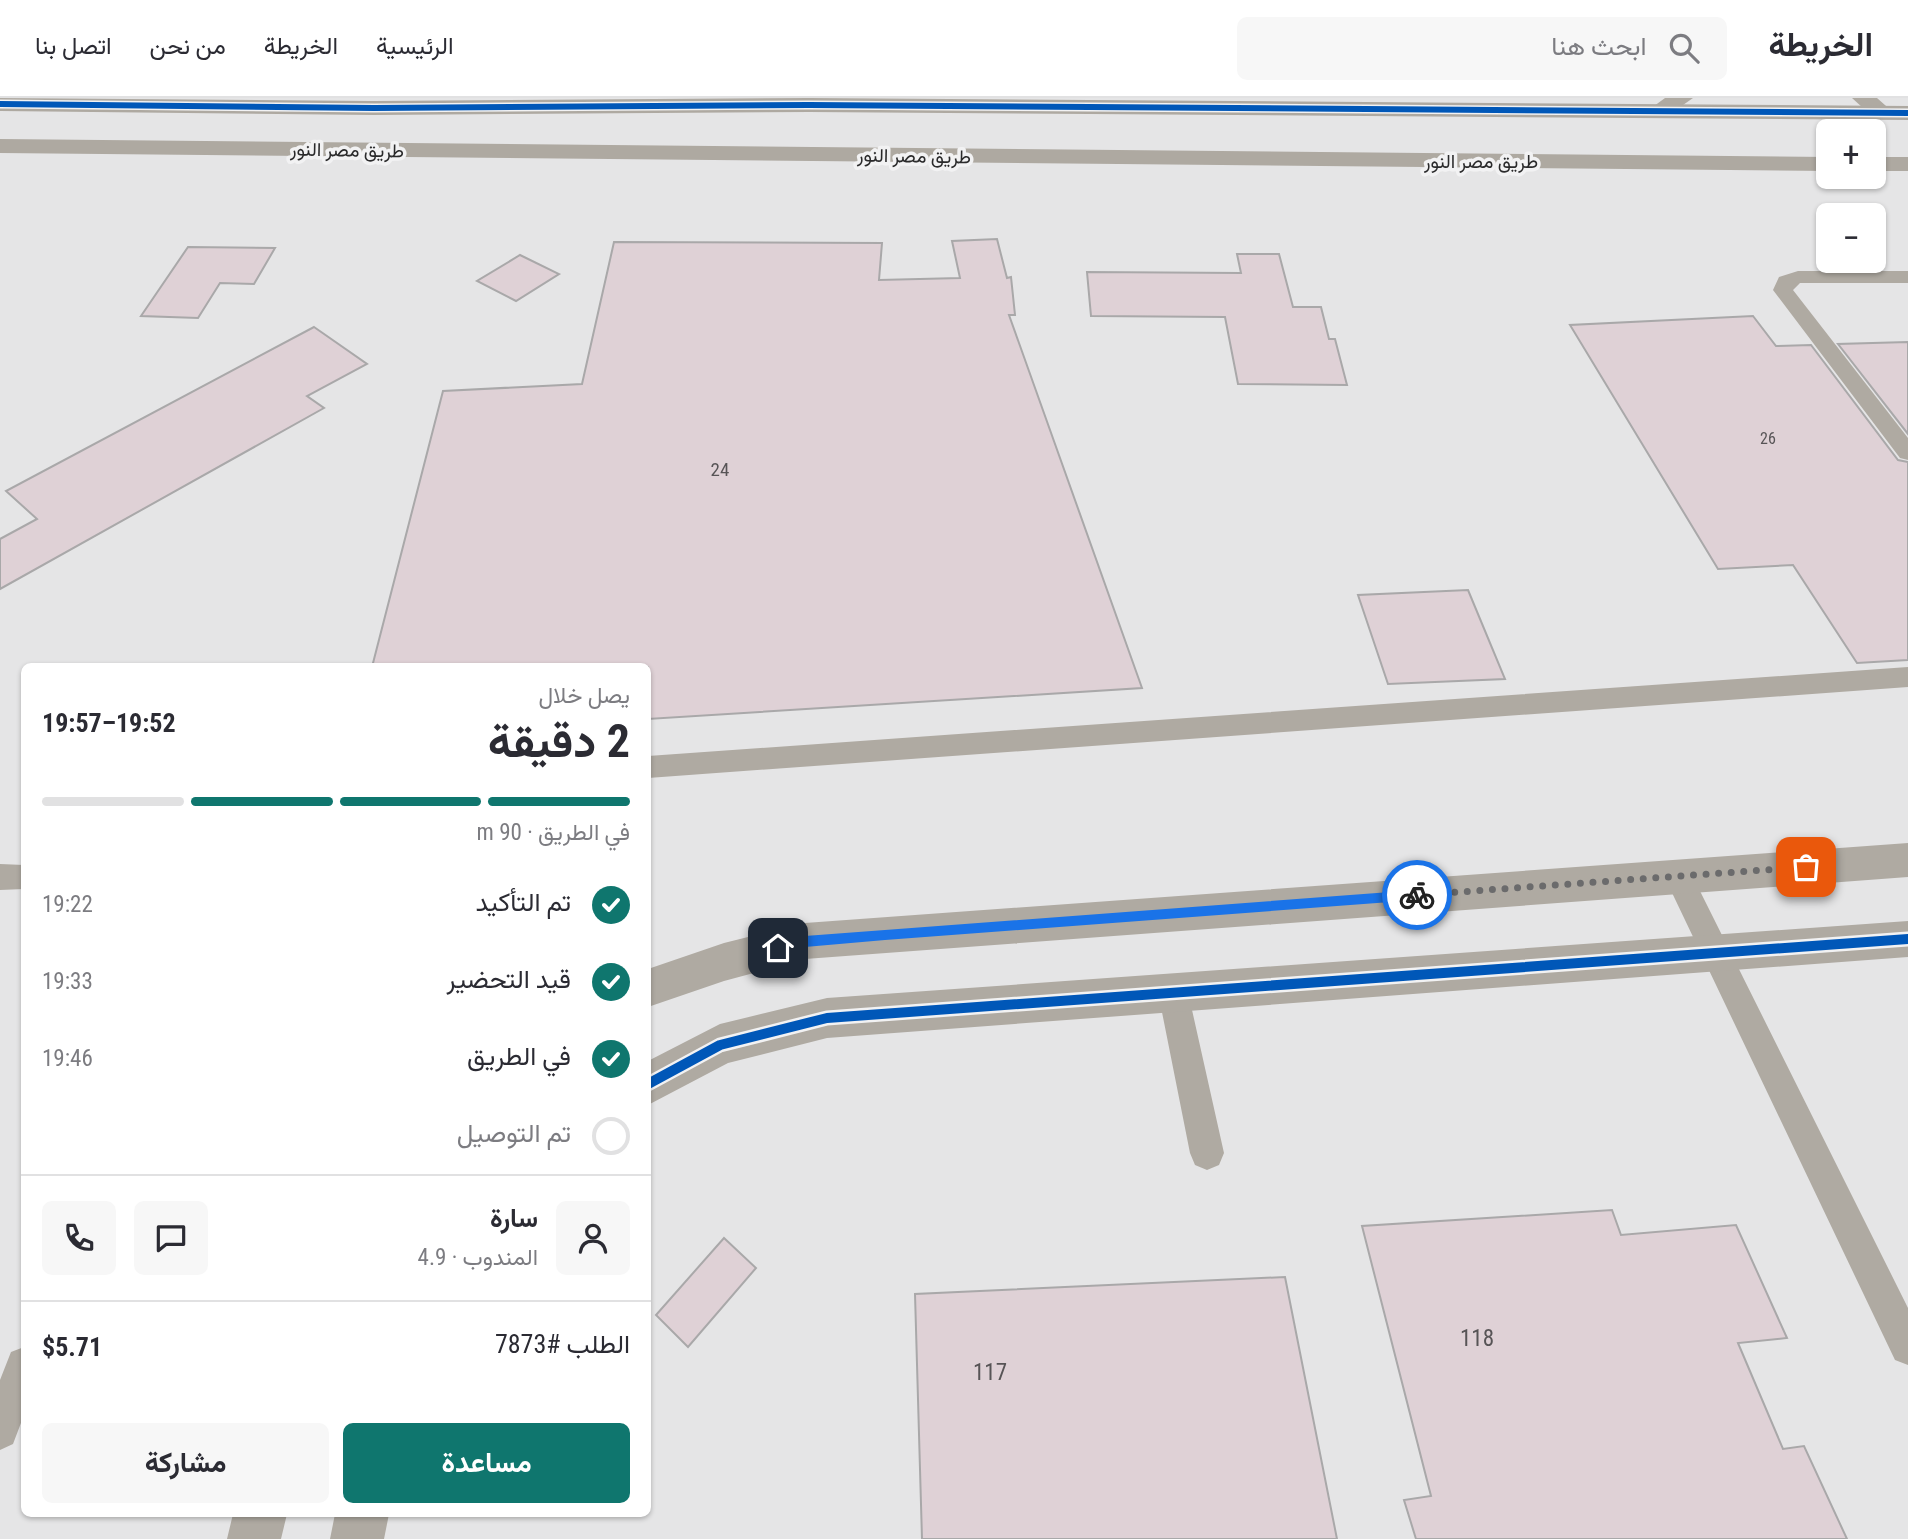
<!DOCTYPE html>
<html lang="ar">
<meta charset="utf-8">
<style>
:root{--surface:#fff;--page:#f7f7f7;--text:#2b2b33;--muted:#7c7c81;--line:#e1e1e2;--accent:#0f766e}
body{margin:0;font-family:"Roboto Condensed",Vazirmatn,sans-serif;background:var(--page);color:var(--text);direction:rtl;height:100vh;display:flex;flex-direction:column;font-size:26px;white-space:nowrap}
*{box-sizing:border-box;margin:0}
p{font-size:23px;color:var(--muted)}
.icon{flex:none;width:38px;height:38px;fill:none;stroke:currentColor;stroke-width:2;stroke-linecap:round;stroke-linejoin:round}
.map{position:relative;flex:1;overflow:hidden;direction:ltr}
.panel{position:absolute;left:21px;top:565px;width:630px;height:854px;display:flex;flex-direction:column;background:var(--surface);border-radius:10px;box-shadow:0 2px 5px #0004;direction:rtl}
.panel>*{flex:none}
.tools{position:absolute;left:1816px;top:21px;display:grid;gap:14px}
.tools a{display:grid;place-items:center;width:70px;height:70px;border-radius:10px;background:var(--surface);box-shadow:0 2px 5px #0004;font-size:35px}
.pin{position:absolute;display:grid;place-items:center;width:60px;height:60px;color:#fff;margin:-30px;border-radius:14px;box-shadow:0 4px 10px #0006}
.courier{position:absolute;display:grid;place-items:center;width:70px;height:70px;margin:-35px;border:5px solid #1a73e8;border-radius:50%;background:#fff;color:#222;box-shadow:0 2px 9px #0007}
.head em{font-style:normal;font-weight:700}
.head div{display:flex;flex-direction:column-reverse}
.head{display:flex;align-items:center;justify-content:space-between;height:119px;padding:0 21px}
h1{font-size:46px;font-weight:700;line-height:52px}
.bar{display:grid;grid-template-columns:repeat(4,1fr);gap:10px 7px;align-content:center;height:84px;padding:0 21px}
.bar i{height:9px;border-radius:5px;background:var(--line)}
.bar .current{background:var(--accent)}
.bar p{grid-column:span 4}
.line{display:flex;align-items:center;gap:18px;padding:0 21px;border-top:2px solid var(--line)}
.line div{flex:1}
.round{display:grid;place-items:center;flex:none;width:74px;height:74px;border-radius:10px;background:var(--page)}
ol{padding:0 21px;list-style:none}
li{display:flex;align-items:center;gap:21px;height:77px}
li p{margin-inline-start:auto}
li .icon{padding:7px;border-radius:50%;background:var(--accent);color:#fff;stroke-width:4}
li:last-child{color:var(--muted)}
li i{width:38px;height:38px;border:4px solid var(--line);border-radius:50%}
.button{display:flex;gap:14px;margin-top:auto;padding:14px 21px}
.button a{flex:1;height:80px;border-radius:10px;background:var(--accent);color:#fff;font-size:28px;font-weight:700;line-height:80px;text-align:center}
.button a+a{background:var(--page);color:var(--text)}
header{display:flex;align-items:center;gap:42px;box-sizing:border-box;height:98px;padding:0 35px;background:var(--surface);border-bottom:2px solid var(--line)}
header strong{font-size:33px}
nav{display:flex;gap:38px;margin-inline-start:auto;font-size:24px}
.search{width:490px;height:63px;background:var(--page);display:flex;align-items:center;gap:18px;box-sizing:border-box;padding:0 24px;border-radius:10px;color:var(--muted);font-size:26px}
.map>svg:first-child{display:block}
</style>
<header>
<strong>الخريطة</strong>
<div class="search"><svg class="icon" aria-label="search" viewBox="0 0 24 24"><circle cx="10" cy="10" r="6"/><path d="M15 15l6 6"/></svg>ابحث هنا</div>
<nav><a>الرئيسية</a><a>الخريطة</a><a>من نحن</a><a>اتصل بنا</a></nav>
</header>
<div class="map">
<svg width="1908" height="1441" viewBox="0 0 1908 1441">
<rect width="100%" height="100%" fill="#e5e5e6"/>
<path fill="#dfd1d6" stroke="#a9a8a9" stroke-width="2" d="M997 141 1007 180 1011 179 1015 217H1009L1142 590 648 621V569H372L443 293 582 286 614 144 882 145 879 182 960 180 952 143Z
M188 149 275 150 254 186 220 185 198 220 141 218Z
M1237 156H1279L1293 209H1321L1329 241H1335L1347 287 1238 286 1225 219 1091 218 1087 174 1241 175Z
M520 157 559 176 516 203 477 183Z
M1753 218 1776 248 1811 247 1898 362 1908 364V562L1857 565 1793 467 1718 471 1570 227Z
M314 229 367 266 307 298 324 310 0 491V441L37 421 6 393Z
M1908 244V336L1838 246Z
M1468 492 1505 581 1388 586 1358 497Z
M1612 1112 1621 1137 1736 1127 1787 1240 1738 1245 1783 1351 1804 1348 1847 1441H1416L1404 1402 1431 1398 1362 1128Z
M724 1140 756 1170 688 1249 656 1217Z
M1285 1179 1337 1441H922L915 1196Z"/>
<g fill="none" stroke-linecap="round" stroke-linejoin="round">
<path fill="#afaaa2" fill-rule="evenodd" d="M1798 173H1908V185H1800L1793 192 1908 340V362L1900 360 1773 192 1779 179Z
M1908 569V589L648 680V658Z
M1678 765 1688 769 1908 1210V1267L1895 1262 1664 778 1668 769Z
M0 766 24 767V791L0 792Z
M1173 880 1184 884 1188 894 1224 1055 1219 1067 1207 1072 1195 1067 1190 1055 1158 894 1162 884Z
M24 1249V1317L13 1346 0 1352V1282L11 1254Z"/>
<path fill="#afaaa2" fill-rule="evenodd" d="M1665 0H1693L1666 19H1650L1646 14Z
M1852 0H1877L1894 15 1890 20H1874Z
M1908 745V779L805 861 724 883 648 909V871L724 845 805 825Z
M1908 823V859L827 940 728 965 648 1007V963L720 926 827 900Z
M233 1416H287L281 1441H227Z
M335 1416H389L384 1441H330Z"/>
<path fill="#aea9a1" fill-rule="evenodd" d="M0 0 374 3 809 0 1908 8V22L809 14 374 17 0 13Z
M0 41 1829 59V73L0 55Z
M1874 59H1908V73H1874Z"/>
<defs>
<path id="cycleway-far1" d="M0 6 374 10 809 7 1908 15"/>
<path id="cycleway" d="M648 986 720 947 827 920 1908 841"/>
</defs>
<use href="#cycleway-far1" stroke="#f2f2f3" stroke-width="9"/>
<use href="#cycleway" stroke="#f2f2f3" stroke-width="15"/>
<use href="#cycleway-far1" stroke="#0057b8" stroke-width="6"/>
<use href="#cycleway" stroke="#0057b8" stroke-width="10"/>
</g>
<path fill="#1a73e8" d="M1417 792 1423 797 1417 802 885 842 805 849 778 856 772 850 774 846 805 838Z"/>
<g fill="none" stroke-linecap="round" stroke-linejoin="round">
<path stroke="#6b6b6c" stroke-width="7" stroke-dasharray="0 12.6" d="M1417 797 1806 769"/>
</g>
<g text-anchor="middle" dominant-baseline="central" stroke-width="7" stroke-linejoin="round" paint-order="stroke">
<g font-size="16" fill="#575456">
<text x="1768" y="340">26</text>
</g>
<g font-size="19" fill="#2a2a2b" stroke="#f2f2f3">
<text transform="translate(347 52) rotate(1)">طريق مصر النور</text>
<text transform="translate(914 58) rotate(1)">طريق مصر النور</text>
<text x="1481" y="63">طريق مصر النور</text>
</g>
<g font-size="19" fill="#575456">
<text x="720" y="371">24</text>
</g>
<g font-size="23" fill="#575456">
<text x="1477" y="1240">118</text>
<text x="990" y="1274">117</text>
</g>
</g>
</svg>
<div class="tools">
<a>+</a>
<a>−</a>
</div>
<div class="pin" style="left:1806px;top:769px;background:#ea580c"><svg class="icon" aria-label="bag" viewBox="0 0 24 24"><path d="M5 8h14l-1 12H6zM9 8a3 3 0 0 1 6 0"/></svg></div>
<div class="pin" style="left:778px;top:850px;background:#1f2937"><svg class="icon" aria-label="home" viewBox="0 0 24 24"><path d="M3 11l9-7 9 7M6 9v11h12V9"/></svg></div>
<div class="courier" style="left:1417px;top:797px"><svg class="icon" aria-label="bike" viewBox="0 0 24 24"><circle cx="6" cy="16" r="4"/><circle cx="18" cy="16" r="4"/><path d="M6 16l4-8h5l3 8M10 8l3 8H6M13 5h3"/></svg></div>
<section class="panel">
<div class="head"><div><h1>2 دقيقة</h1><p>يصل خلال</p></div><em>19:52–19:57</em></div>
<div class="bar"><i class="current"></i><i class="current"></i><i class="current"></i><i></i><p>في الطريق · 90 m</p></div>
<ol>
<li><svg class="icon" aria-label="check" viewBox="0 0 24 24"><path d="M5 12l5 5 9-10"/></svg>تم التأكيد<p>19:22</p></li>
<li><svg class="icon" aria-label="check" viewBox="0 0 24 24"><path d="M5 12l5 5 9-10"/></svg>قيد التحضير<p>19:33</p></li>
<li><svg class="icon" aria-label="check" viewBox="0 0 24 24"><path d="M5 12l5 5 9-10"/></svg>في الطريق<p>19:46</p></li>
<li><i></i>تم التوصيل</li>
</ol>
<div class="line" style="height:126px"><a class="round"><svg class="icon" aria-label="person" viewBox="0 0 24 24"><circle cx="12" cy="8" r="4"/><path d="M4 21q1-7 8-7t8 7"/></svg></a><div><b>سارة</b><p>المندوب · 4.9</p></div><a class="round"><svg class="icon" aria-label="chat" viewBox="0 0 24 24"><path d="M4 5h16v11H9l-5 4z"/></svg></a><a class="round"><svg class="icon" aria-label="phone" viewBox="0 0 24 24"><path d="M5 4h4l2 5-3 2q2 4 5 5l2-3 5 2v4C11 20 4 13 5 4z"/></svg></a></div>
<div class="line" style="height:91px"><div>الطلب #7873</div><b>$5.71</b></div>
<div class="button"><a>مساعدة</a><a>مشاركة</a></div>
</section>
</div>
